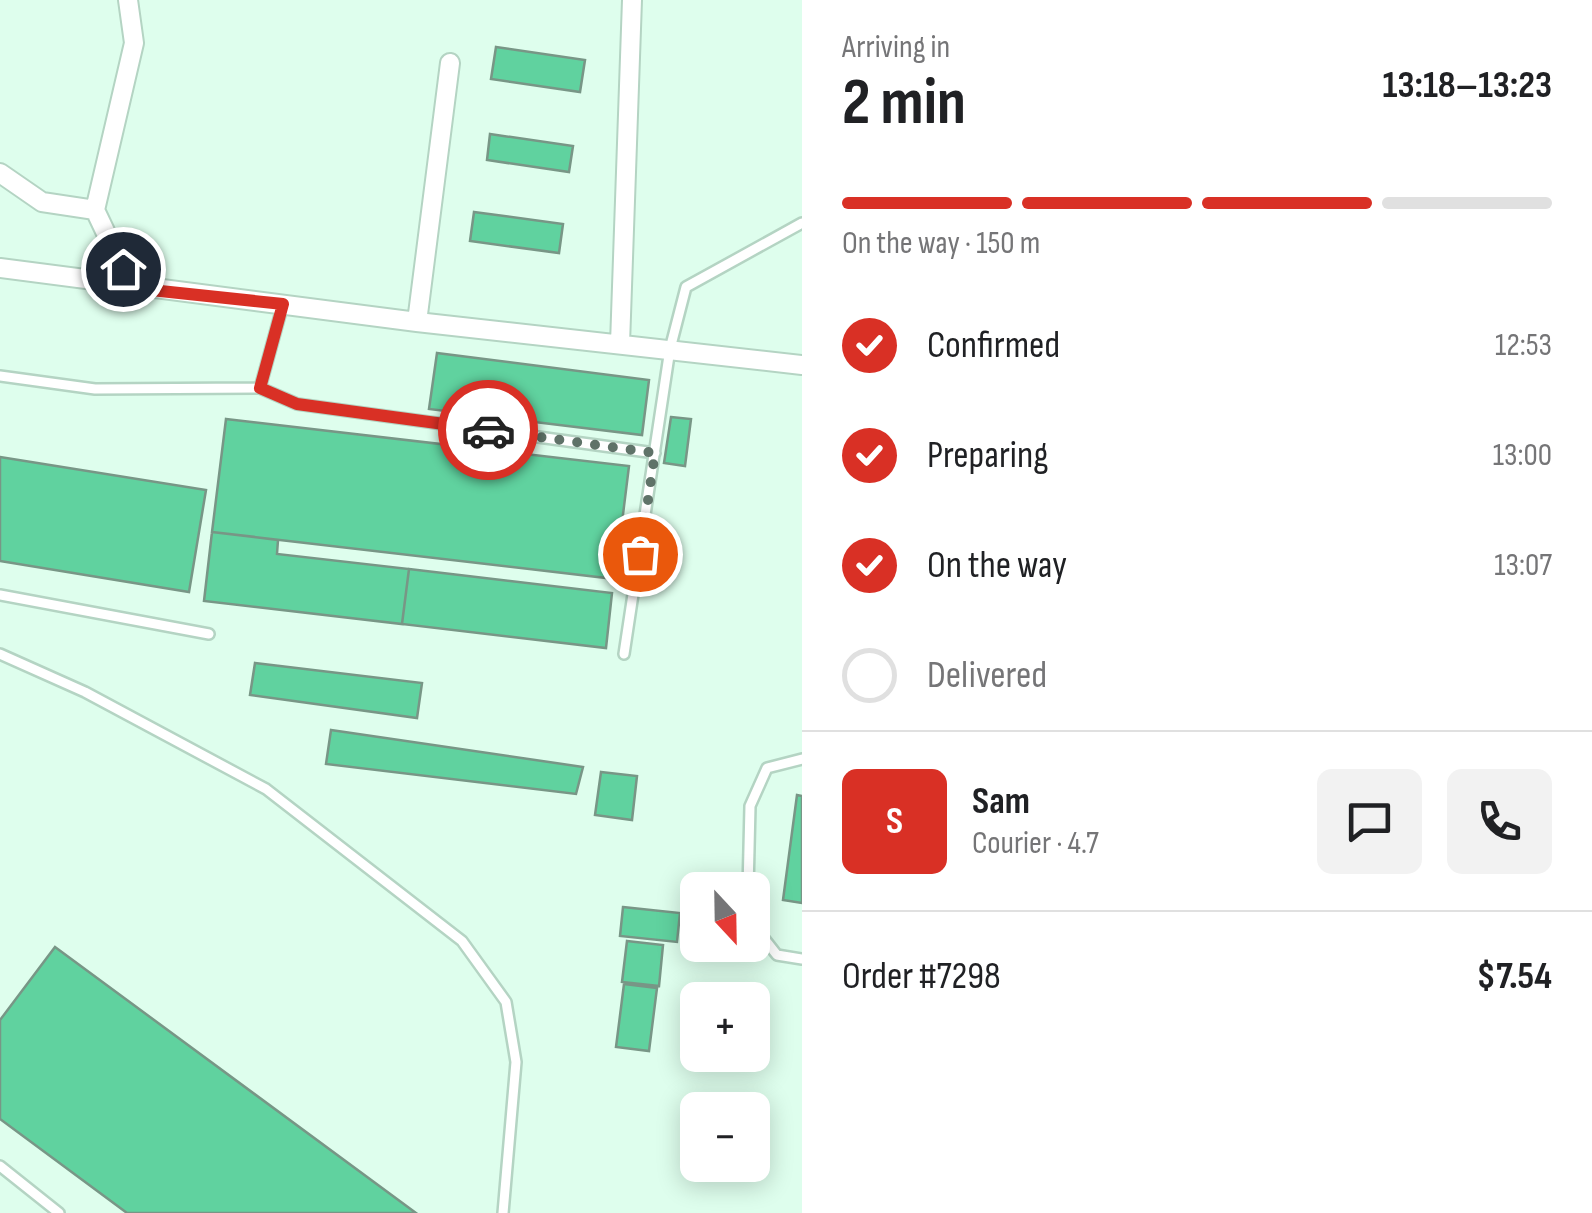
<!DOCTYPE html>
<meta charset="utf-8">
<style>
:root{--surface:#fff;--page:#f2f2f2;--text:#202124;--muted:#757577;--line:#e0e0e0;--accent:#d93025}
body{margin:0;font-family:"Sofia Sans Condensed",sans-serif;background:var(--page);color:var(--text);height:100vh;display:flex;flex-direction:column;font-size:38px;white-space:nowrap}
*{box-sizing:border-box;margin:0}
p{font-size:32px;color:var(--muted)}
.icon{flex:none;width:55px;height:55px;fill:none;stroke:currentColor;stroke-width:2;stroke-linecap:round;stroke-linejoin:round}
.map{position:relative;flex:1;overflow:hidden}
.panel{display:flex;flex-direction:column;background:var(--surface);width:790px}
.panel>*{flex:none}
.needle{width:65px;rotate:158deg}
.controls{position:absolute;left:680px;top:872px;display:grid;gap:20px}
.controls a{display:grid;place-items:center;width:90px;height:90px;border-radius:15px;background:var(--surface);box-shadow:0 5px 25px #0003;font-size:50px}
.pin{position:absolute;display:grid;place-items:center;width:85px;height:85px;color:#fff;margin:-42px;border:5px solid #fff;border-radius:50%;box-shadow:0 2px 10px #0007}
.courier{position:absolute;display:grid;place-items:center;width:100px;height:100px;margin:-50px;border:8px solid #d93025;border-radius:50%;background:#fff;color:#222;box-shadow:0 2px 12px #0007}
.summary em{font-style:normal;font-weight:700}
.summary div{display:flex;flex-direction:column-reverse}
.summary{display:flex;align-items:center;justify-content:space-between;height:170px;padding:0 40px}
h1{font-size:65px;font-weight:700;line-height:75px}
.bar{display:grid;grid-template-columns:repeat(4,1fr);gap:15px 10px;align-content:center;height:120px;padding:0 40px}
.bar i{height:12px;border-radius:8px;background:var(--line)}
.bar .selected{background:var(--accent)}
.bar p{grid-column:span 4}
.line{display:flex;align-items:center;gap:25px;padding:0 40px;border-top:2px solid var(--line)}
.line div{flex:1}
.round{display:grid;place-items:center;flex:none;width:105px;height:105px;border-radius:15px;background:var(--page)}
ol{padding:0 40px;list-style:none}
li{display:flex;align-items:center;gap:30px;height:110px}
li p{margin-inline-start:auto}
li .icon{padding:10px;border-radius:50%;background:var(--accent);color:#fff;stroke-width:4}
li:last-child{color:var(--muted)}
li i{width:55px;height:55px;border:5px solid var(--line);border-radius:50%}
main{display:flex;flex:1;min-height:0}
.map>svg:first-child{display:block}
</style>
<main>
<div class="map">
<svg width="802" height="1213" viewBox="0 0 802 1213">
<rect width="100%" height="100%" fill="#defeed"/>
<path fill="#60d29f" stroke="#789686" stroke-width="2.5" d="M496 47 585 60 580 92 491 79Z
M490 134 573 146 569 172 487 160Z
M474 212 563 224 559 253 470 241Z
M437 353 649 380 642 435 429 409Z
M671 417 691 419 685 466 664 463Z
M226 419 629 466 615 579 212 532Z
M0 457 206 490 189 592 0 561Z
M212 532 278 540 277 554 409 569 402 624 204 601Z
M409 569 612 593 606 648 402 624Z
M255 663 422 683 417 718 250 695Z
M331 730 583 767 576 794 326 764Z
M601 772 637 776 632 820 595 815Z
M797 795 802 796V903L783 900Z
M623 907 680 913 677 942 620 936Z
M627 941 663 945 659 986 622 982Z
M55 947 416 1213H127L0 1119V1020Z
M624 984 657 988 649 1051 616 1047Z"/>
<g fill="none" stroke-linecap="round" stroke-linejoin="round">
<defs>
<path id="service" d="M0 376 95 389 260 388 283 304
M260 388 297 404 655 453
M0 595 209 634
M0 654 85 692 266 789 462 941 506 1002 516 1062 503 1213
M624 654 670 349 686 287 802 223
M748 890 750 806 767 768 802 759
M752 913 755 927 777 955 802 959
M0 1166 59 1213"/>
<path id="minor" d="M128 0 134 43 95 210 132 288
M0 173 42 202 95 210
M0 268 417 322 802 365
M417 322 450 63
M620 344 632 0"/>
</defs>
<use href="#service" stroke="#b4d4c3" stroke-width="14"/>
<use href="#minor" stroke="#b4d4c3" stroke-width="22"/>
<use href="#service" stroke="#fff" stroke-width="9"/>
<use href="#minor" stroke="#fff" stroke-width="18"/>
</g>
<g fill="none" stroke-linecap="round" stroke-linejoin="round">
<path stroke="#5f7268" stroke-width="10" stroke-dasharray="0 18" d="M488 430 655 453 640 554"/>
<path stroke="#d93025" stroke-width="12" d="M123 269 132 288 283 304 260 388 297 404 488 430"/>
</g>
</svg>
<div class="controls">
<a><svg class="needle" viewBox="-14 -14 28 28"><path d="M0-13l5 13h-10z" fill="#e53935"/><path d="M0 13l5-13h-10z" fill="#757577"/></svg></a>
<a>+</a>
<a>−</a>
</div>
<div class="pin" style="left:640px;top:554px;background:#ea580c"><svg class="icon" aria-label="bag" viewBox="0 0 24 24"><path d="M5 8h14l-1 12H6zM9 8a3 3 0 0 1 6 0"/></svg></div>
<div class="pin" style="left:123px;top:269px;background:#1f2937"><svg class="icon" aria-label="home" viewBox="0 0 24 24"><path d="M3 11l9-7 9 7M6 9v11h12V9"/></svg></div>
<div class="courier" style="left:488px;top:430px"><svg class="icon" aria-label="car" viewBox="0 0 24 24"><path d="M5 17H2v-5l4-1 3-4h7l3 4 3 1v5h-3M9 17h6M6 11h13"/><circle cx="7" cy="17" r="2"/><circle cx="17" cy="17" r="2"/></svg></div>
</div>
<section class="panel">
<div class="summary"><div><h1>2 min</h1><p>Arriving in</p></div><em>13:18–13:23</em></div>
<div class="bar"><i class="selected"></i><i class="selected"></i><i class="selected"></i><i></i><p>On the way · 150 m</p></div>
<ol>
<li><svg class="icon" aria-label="check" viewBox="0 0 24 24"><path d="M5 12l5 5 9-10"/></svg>Confirmed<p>12:53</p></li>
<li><svg class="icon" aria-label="check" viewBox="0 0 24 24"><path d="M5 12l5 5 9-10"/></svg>Preparing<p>13:00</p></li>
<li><svg class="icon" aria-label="check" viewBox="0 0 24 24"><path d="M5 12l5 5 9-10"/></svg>On the way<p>13:07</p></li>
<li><i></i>Delivered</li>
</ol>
<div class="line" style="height:180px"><b class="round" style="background:var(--accent);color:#fff">S</b><div><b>Sam</b><p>Courier · 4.7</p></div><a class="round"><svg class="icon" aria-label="chat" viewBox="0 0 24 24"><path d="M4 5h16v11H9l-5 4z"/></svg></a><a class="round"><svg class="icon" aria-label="phone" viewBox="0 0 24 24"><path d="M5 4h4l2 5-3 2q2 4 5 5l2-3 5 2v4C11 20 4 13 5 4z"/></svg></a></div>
<div class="line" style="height:130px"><div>Order #7298</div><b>$7.54</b></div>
</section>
</main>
